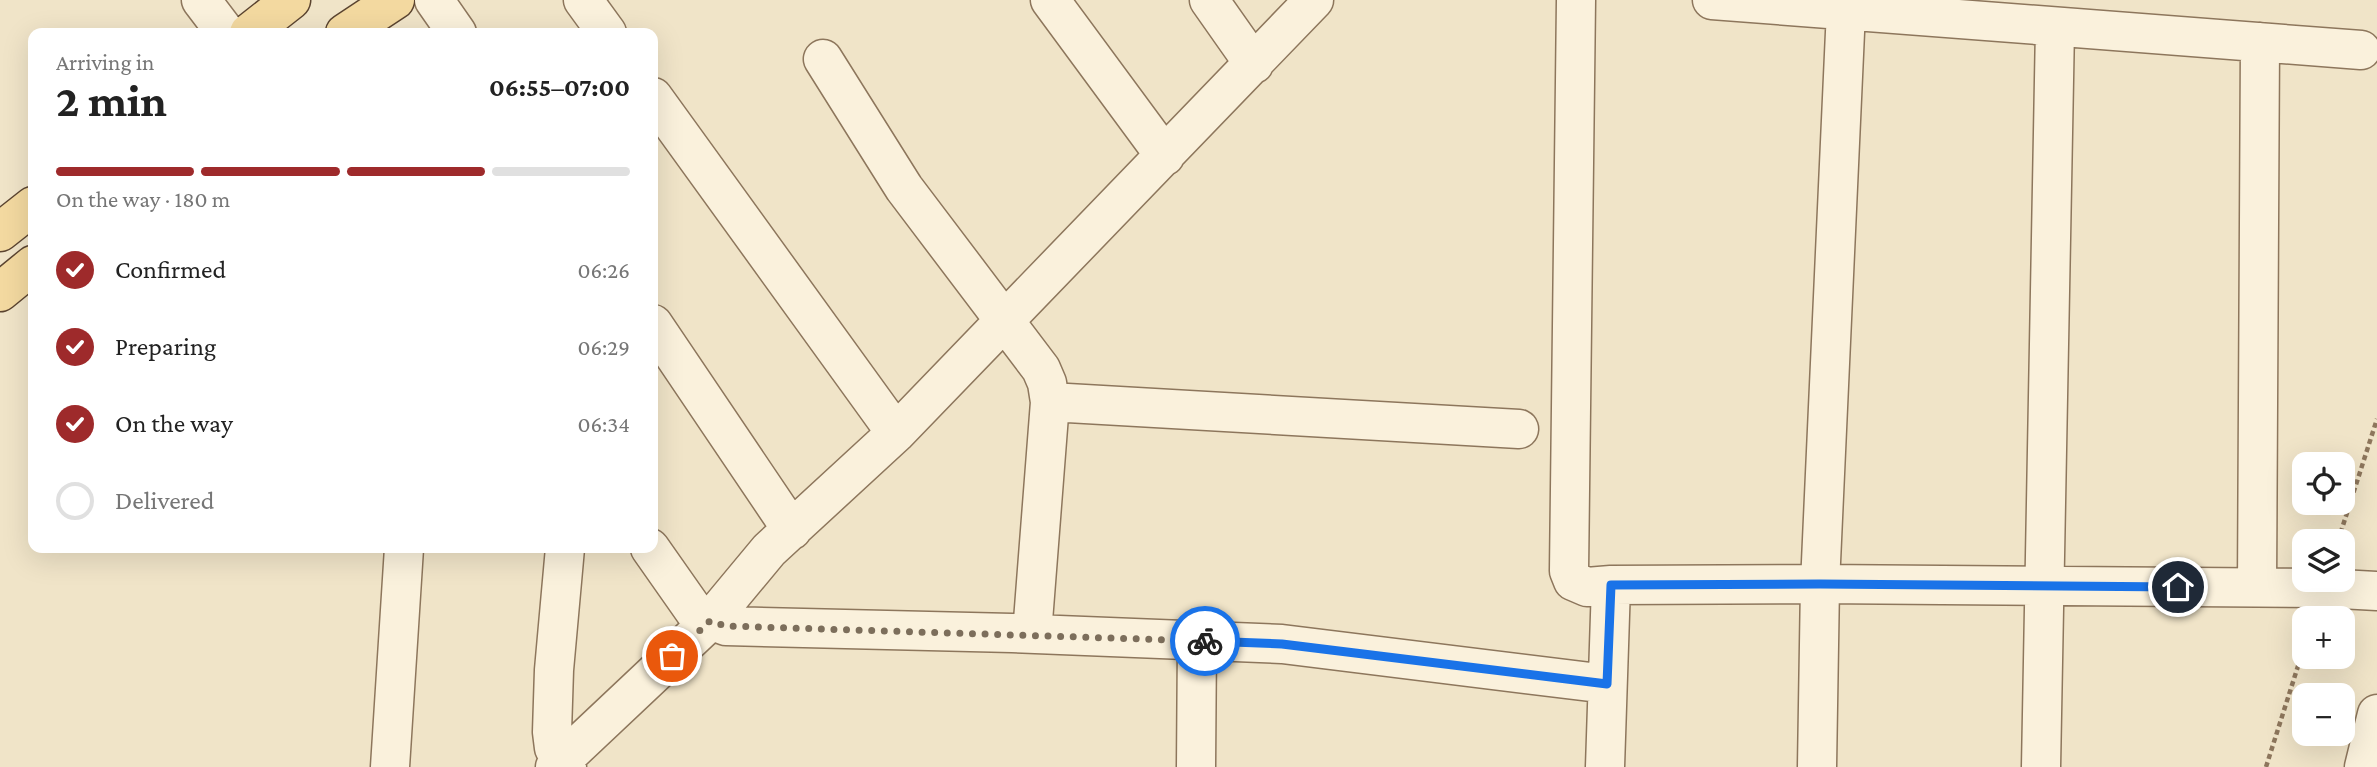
<!DOCTYPE html>
<meta charset="utf-8">
<style>
:root{--surface:#fff;--page:#f2f2f2;--text:#222;--muted:#767676;--line:#e0e0e0;--accent:#9e2a2b}
body{margin:0;font-family:"Crimson Pro",serif;background:var(--page);color:var(--text);height:100vh;display:flex;flex-direction:column;font-size:26px;white-space:nowrap}
*{box-sizing:border-box;margin:0}
p{font-size:23px;color:var(--muted)}
.icon{flex:none;width:38px;height:38px;fill:none;stroke:currentColor;stroke-width:2;stroke-linecap:round;stroke-linejoin:round}
.map{position:relative;flex:1;overflow:hidden}
.sheet{position:absolute;left:28px;top:28px;width:630px;height:525px;display:flex;flex-direction:column;background:var(--surface);border-radius:14px;box-shadow:0 7px 28px #0002}
.sheet>*{flex:none}
.fabs{position:absolute;left:2292px;top:452px;display:grid;gap:14px}
.fabs a{display:grid;place-items:center;width:63px;height:63px;border-radius:14px;background:var(--surface);box-shadow:0 7px 28px #0002;font-size:35px}
.pin{position:absolute;display:grid;place-items:center;width:60px;height:60px;color:#fff;margin:-30px;border:4px solid #fff;border-radius:50%;box-shadow:0 2px 7px #0007}
.courier{position:absolute;display:grid;place-items:center;width:70px;height:70px;margin:-35px;border:5px solid #1a73e8;border-radius:50%;background:#fff;color:#222;box-shadow:0 2px 9px #0007}
.headline em{font-style:normal;font-weight:700}
.headline div{display:flex;flex-direction:column-reverse}
.headline{display:flex;align-items:center;justify-content:space-between;height:119px;padding:0 28px}
h1{font-size:46px;font-weight:700;line-height:52px}
.bar{display:grid;grid-template-columns:repeat(4,1fr);gap:10px 7px;align-content:center;height:84px;padding:0 28px}
.bar i{height:9px;border-radius:5px;background:var(--line)}
.bar .selected{background:var(--accent)}
.bar p{grid-column:span 4}
ol{padding:0 28px;list-style:none}
li{display:flex;align-items:center;gap:21px;height:77px}
li p{margin-inline-start:auto}
li .icon{padding:7px;border-radius:50%;background:var(--accent);color:#fff;stroke-width:4}
li:last-child{color:var(--muted)}
li i{width:38px;height:38px;border:4px solid var(--line);border-radius:50%}
.map>svg:first-child{display:block}
</style>
<div class="map">
<svg width="2377" height="767" viewBox="0 0 2377 767">
<rect width="100%" height="100%" fill="#f0e4c8"/>
<g fill="none" stroke-linecap="round" stroke-linejoin="round">
<defs>
<path id="minor" d="M201 0 226 33
M434 0 457 33
M583 0 607 33
M1050 0 1165 156
M1209 0 1254 64
M1576 0 1569 571 1573 581 1587 587 1611 585 1820 584 2322 588 2377 591
M1712 0 2361 50
M823 59 904 188 1041 369 1047 383 1050 402 1032 634
M653 97 896 433
M653 324 792 530
M1050 402 1519 429
M565 548 554 670 552 732 554 748 561 761 567 767
M650 548 697 615 726 626 1012 633 1282 644 1607 684
M2257 587 2260 42
M390 767 404 548
M555 767 710 621 769 550 896 433 1314 0
M1196 767 1197 640
M1605 767 1611 585
M1817 767 1820 584 1846 10
M2041 767 2055 27"/>
<path id="tertiary" d="M2364 767 2377 714"/>
<path id="primary" d="M249 33 291 0
M345 33 395 0
M0 232 33 206
M0 292 33 265"/>
</defs>
<use href="#minor" stroke="#8d765c" stroke-width="41"/>
<use href="#tertiary" stroke="#8d765c" stroke-width="41"/>
<use href="#primary" stroke="#5b4430" stroke-width="41"/>
<path stroke="#8d765c" stroke-width="4.5" stroke-dasharray="5 3.5" stroke-linecap="butt" d="M2338 541 2377 419
M2266 767 2305 644"/>
<use href="#minor" stroke="#faf1dc" stroke-width="38"/>
<use href="#tertiary" stroke="#faf1dc" stroke-width="38"/>
<use href="#primary" stroke="#f3d9a0" stroke-width="38"/>
</g>
<g fill="none" stroke-linecap="round" stroke-linejoin="round">
<path stroke="#7c6e5b" stroke-width="7" stroke-dasharray="0 12.6" d="M672 656 710 621 726 626 1205 641"/>
<path stroke="#1a73e8" stroke-width="9" d="M1205 641 1282 644 1607 684 1611 585 1820 584 2178 587"/>
</g>
</svg>
<div class="fabs">
<a><svg class="icon" aria-label="locate" viewBox="0 0 24 24"><circle cx="12" cy="12" r="6"/><path d="M12 2v4M12 18v4M2 12h4M18 12h4"/></svg></a>
<a><svg class="icon" aria-label="layers" viewBox="0 0 24 24"><path d="M12 4l9 5-9 5-9-5zM3 14l9 5 9-5"/></svg></a>
<a>+</a>
<a>−</a>
</div>
<div class="pin" style="left:672px;top:656px;background:#ea580c"><svg class="icon" aria-label="bag" viewBox="0 0 24 24"><path d="M5 8h14l-1 12H6zM9 8a3 3 0 0 1 6 0"/></svg></div>
<div class="pin" style="left:2178px;top:587px;background:#1f2937"><svg class="icon" aria-label="home" viewBox="0 0 24 24"><path d="M3 11l9-7 9 7M6 9v11h12V9"/></svg></div>
<div class="courier" style="left:1205px;top:641px"><svg class="icon" aria-label="bike" viewBox="0 0 24 24"><circle cx="6" cy="16" r="4"/><circle cx="18" cy="16" r="4"/><path d="M6 16l4-8h5l3 8M10 8l3 8H6M13 5h3"/></svg></div>
<section class="sheet">
<div class="headline"><div><h1>2 min</h1><p>Arriving in</p></div><em>06:55–07:00</em></div>
<div class="bar"><i class="selected"></i><i class="selected"></i><i class="selected"></i><i></i><p>On the way · 180 m</p></div>
<ol>
<li><svg class="icon" aria-label="check" viewBox="0 0 24 24"><path d="M5 12l5 5 9-10"/></svg>Confirmed<p>06:26</p></li>
<li><svg class="icon" aria-label="check" viewBox="0 0 24 24"><path d="M5 12l5 5 9-10"/></svg>Preparing<p>06:29</p></li>
<li><svg class="icon" aria-label="check" viewBox="0 0 24 24"><path d="M5 12l5 5 9-10"/></svg>On the way<p>06:34</p></li>
<li><i></i>Delivered</li>
</ol>
</section>
</div>
